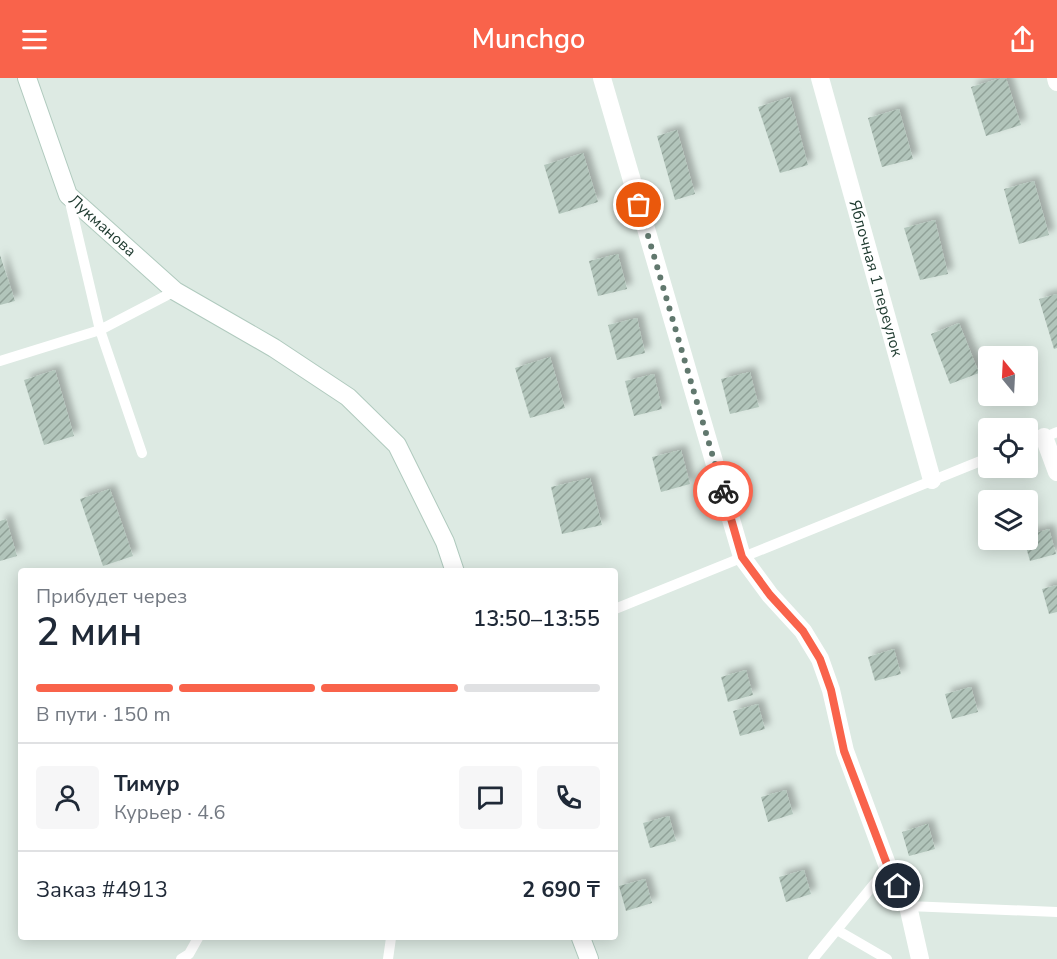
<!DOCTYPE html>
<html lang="ru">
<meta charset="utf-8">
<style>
:root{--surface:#fff;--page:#f6f6f7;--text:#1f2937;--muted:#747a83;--line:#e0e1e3;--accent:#f9634b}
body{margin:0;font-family:"Nunito Sans",sans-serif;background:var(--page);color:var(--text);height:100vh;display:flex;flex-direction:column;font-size:22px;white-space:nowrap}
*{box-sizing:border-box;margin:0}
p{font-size:20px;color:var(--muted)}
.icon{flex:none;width:33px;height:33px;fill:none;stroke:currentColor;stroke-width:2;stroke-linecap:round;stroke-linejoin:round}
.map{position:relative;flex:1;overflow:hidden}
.drawer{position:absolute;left:18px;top:490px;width:600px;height:372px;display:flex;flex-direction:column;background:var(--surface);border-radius:6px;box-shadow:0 3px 15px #0003}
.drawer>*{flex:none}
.needle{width:39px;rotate:342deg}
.tools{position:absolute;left:978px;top:268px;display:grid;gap:12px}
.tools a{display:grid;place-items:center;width:60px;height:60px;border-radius:6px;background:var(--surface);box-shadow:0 3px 15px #0003;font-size:30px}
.pin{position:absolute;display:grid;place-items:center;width:51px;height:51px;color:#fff;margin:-26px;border:3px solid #fff;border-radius:50%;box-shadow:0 2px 6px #0007}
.courier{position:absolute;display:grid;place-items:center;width:60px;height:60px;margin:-30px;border:4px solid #f9634b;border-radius:50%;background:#fff;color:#222;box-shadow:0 2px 8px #0007}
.head em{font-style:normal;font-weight:600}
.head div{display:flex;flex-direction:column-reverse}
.head{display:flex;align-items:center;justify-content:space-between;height:102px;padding:0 18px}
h1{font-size:39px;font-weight:600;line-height:45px}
.bar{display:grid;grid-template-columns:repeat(4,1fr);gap:9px 6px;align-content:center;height:72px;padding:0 18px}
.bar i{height:8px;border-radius:4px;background:var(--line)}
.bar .on{background:var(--accent)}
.bar p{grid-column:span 4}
.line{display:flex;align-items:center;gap:15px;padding:0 18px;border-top:2px solid var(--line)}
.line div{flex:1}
.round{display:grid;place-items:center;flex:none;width:63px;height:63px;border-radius:6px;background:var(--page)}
header{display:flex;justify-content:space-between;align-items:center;height:78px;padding:0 18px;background:var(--accent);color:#fff;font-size:27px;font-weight:600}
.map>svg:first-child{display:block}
</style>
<header><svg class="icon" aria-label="menu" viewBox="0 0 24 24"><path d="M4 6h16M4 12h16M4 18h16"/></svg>Munchgo<svg class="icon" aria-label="share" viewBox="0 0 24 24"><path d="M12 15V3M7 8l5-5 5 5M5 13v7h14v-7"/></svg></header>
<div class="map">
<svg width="1057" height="881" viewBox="0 0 1057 881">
<defs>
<pattern id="building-hatch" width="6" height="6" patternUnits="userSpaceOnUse" patternTransform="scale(1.5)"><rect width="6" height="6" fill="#b2c5bb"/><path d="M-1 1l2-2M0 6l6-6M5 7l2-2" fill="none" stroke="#90a198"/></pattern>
<filter id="shadow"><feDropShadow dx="5.5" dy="-5.5" stdDeviation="3" flood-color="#0004"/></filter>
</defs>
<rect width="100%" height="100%" fill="#ddeae3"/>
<path fill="url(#building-hatch)" filter="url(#shadow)" d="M1001 0H1006L1021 47 986 58 971 9Z
M790 19 808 87 780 95 758 29Z
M899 31 913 81 882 89 868 40Z
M677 52 695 116 675 122 657 58Z
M583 75 598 124 559 136 544 87Z
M1034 103 1049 157 1019 166 1004 111Z
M935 142 948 196 920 202 904 150Z
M618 176 627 211 598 218 589 183Z
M0 177 15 223 0 227Z
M1057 216V270L1054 271 1039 221Z
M637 240 645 275 617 282 608 247Z
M959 245 979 295 950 306 931 256Z
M550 279 565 330 530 340 515 290Z
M55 292 74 358 44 367 24 302Z
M750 294 759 329 730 336 721 301Z
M654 296 662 331 634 338 625 303Z
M681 372 690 406 661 414 652 379Z
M590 400 602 447 562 456 551 409Z
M110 411 133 478 103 488 80 421Z
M6 441 17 478 0 483V443Z
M1049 451 1056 476 1030 483 1024 462H1028V457Z
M1057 507V534L1049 536 1042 511Z
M894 571 901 596 875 603 868 579Z
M746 592 753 617 728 624 721 599Z
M971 609 978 634 952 641 945 616Z
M758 626 765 651 740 658 733 633Z
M786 712 793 736 768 744 761 719Z
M669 738 676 763 650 770 643 745Z
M928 746 935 771 909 778 902 754Z
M804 792 811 816 786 824 779 799Z
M645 801 652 825 626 833 619 808Z"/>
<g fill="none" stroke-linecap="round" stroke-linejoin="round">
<defs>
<g id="secondary">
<path id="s2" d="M27 0 68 117 175 213 274 270 348 319 397 367 445 464 455 494"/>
<path d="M581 860 589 881"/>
</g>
</defs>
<use href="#secondary" stroke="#b0cabe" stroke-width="20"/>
<path stroke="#fff" stroke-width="10" d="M69 120 100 252 142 375
M0 283 100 252 175 213
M1028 366 1057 354
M615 531 988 380
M908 828 1057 834
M837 852 887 881
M181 881 189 876 198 860
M388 881 391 860
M813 881 888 789"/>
<g stroke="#fff" stroke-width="18">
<path d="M602 0 742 479 770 517 803 553 820 581 831 612 845 673 888 789 908 828 920 881"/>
<path id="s1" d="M820 0 932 402"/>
<path d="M1056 0 1057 4"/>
<path d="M1044 359 1057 394"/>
</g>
<use href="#secondary" stroke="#fff" stroke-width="18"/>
</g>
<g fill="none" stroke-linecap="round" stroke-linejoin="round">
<path stroke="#61786e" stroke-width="6" stroke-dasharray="0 10.8" d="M639 127 723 413"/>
<path stroke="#f9634b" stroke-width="8" d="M723 413 742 479 770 517 803 553 820 581 831 612 844 673 888 789 898 808"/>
</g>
<g text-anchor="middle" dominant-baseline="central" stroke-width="4.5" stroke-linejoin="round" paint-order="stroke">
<g font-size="16" fill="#1e3a2f" stroke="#edf7f1">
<text stroke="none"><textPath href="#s2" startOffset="170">Лукманова</textPath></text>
<text stroke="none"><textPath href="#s1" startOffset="208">Яблочная 1 переулок</textPath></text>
</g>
</g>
</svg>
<div class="tools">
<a><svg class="needle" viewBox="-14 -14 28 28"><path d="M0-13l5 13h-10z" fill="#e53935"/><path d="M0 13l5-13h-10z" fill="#747a83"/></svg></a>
<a><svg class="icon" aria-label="locate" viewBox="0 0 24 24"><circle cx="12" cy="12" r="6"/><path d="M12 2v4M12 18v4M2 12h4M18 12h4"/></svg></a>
<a><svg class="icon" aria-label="layers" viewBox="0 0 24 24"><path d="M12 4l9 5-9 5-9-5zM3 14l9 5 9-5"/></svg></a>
</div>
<div class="pin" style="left:639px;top:127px;background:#ea580c"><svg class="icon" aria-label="bag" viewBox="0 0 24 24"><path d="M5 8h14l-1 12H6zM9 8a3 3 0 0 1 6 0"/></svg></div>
<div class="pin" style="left:898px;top:808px;background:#1f2937"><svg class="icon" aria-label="home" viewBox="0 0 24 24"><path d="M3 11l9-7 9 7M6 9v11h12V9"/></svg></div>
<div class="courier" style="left:723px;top:413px"><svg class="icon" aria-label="bike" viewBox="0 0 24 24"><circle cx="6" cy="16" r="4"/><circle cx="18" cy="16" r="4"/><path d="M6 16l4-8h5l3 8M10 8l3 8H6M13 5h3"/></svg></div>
<section class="drawer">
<div class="head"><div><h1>2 мин</h1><p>Прибудет через</p></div><em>13:50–13:55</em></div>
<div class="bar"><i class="on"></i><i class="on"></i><i class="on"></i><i></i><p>В пути · 150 m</p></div>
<div class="line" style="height:108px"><a class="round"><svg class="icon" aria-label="person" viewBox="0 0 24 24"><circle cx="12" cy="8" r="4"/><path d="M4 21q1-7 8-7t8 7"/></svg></a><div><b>Тимур</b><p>Курьер · 4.6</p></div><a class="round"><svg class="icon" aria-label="chat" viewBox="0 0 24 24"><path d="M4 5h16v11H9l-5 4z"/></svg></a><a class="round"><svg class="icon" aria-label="phone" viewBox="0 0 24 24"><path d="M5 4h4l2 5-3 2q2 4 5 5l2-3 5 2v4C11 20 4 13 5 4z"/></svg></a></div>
<div class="line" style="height:78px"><div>Заказ #4913</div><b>2 690 ₸</b></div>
</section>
</div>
